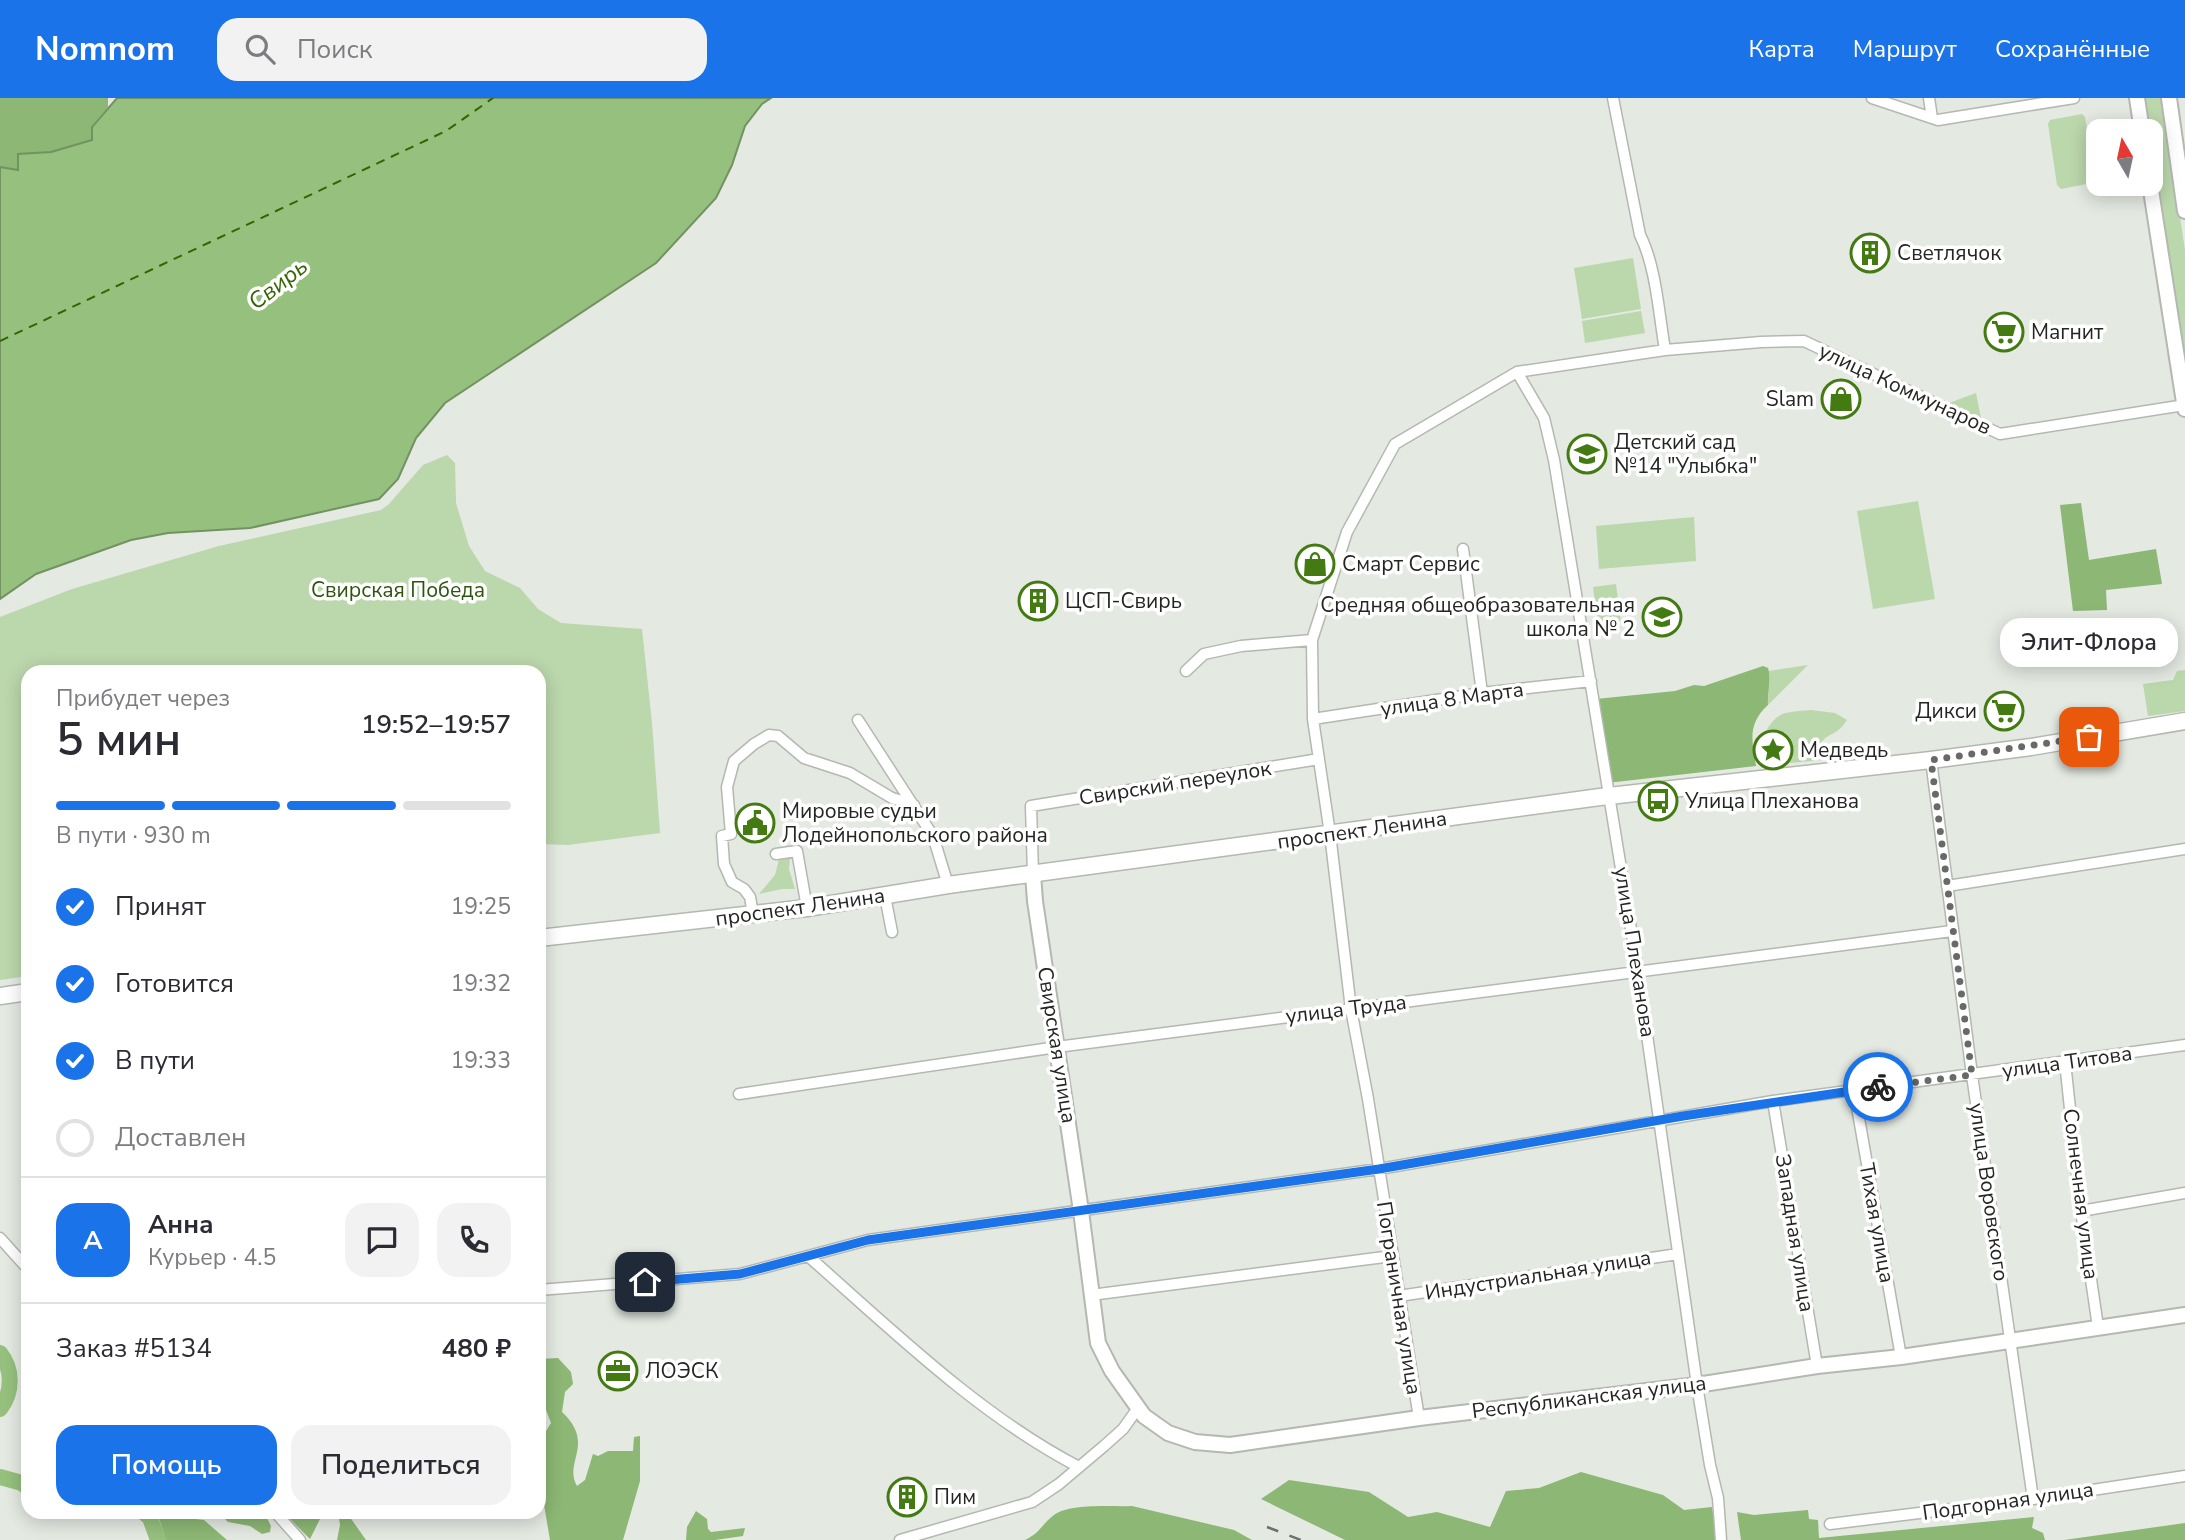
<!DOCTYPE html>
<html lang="ru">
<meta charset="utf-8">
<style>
:root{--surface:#fff;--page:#f2f2f3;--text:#2b2b33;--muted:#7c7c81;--line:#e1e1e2;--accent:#1a73e8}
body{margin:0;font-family:"Nunito Sans",sans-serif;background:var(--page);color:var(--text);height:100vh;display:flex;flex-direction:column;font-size:26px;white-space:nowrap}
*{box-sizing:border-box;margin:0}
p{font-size:23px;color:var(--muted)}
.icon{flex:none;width:38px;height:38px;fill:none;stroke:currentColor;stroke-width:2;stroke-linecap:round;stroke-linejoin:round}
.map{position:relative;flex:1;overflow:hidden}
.drawer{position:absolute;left:21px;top:567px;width:525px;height:854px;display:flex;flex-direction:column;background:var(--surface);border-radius:21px;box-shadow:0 4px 18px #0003}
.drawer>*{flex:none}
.needle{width:46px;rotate:351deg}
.fabs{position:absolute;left:2086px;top:21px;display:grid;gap:14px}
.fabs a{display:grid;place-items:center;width:77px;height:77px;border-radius:14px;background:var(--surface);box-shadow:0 4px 18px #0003;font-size:35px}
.pin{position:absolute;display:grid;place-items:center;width:60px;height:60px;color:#fff;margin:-30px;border-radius:14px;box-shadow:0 4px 10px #0006}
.courier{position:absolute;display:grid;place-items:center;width:70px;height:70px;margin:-35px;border:5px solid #1a73e8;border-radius:50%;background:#fff;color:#222;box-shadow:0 2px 9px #0007}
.bubble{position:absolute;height:49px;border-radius:21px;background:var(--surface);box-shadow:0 4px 18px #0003;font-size:23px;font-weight:600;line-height:49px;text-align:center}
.summary em{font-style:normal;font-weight:600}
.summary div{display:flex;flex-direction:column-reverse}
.summary{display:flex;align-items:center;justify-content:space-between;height:119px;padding:0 35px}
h1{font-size:46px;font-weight:600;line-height:52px}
.bar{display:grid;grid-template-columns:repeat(4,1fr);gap:10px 7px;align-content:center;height:84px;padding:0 35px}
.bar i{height:9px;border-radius:5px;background:var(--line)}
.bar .current{background:var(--accent)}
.bar p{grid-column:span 4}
.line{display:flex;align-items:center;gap:18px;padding:0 35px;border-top:2px solid var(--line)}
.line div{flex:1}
.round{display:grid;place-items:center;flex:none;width:74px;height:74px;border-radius:21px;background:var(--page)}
ol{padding:0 35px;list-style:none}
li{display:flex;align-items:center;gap:21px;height:77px}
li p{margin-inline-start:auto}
li .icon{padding:7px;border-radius:50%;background:var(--accent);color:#fff;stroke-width:4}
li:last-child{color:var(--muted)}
li i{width:38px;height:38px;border:4px solid var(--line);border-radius:50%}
.button{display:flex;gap:14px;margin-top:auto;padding:14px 35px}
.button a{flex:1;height:80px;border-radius:21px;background:var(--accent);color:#fff;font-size:28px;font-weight:600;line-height:80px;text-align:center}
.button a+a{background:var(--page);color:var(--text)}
header{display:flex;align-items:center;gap:42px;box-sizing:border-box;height:98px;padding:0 35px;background:var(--accent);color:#fff}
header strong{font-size:33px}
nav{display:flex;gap:38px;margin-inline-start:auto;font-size:24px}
.search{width:490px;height:63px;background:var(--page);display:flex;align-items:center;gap:18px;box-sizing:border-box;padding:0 24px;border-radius:21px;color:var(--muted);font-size:26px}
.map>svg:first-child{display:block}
</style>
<header>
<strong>Nomnom</strong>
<div class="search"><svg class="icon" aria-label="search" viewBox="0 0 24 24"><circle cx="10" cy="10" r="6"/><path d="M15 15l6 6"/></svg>Поиск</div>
<nav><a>Карта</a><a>Маршрут</a><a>Сохранённые</a></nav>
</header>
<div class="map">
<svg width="2185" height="1442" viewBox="0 0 2185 1442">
<rect width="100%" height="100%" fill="#e4e9e2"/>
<path fill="#bbd7ac" d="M2142 0H2162L2185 152V286L2151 57V33H2147Z
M2082 16 2085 19 2095 82 2092 85 2061 91 2057 87 2048 26 2050 22Z
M1633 160 1641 211 1582 221 1574 170Z
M1641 213 1645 235 1585 245 1582 223Z
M1976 295 1982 325 1949 305Z
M447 357 455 365 456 405 469 448 485 473 520 490 538 511 561 525 642 531 652 625 660 735 568 747 539 746V574H28V878L0 882V519L72 491 219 448 381 412 389 406 423 367Z
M1918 403 1935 501 1873 511 1857 413Z
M1694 419 1696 463 1599 471 1596 428Z
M1616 486 1621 525 1598 528 1593 489Z
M1808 567 1768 607C1767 595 1772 584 1769 573Z
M2185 572V613L2148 618 2143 586 2173 582 2177 573Z
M1811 612 1835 615 1847 622C1836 639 1829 633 1819 647L1822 662 1769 667 1761 641C1778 613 1779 615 1811 612Z
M790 759 789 771 795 791H782L759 796 775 777 779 761Z"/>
<path fill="#8cb774" d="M0 0H108V9L92 28V42L51 54 18 56V72L0 69Z
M2081 405 2089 462 2156 451 2162 486 2106 492 2107 512 2073 513 2060 407Z
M1763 568 1768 570C1772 583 1767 593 1768 607 1747 626 1752 643 1756 668L1607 685 1596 601 1675 593 1694 587 1704 588Z
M558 1260 571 1274 573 1286 565 1294 562 1314C596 1346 563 1364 577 1388L585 1382 593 1356 598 1358 608 1353H633L634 1339 640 1338V1383L623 1442H550L542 1395 544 1354 539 1353V1331L546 1333 551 1325 541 1299 539 1261Z
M1581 1374 1663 1397 1684 1412 1712 1409 1717 1442H1345L1261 1401 1289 1382 1369 1394 1408 1419 1437 1414 1490 1429 1506 1393 1539 1390Z
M1132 1408 1234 1432 1252 1442H1025C1040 1435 1042 1426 1054 1417 1071 1405 1112 1409 1132 1408Z
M1808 1412 1809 1421 1818 1422 1819 1440 2034 1419 2032 1430 2043 1435 2045 1442H1741L1737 1414 1754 1417Z
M696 1413 707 1421 708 1431 711 1434 745 1430 743 1438 715 1442H686L687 1429Z
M157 1414H181L187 1420 204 1422 227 1442H166Z
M218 1414H264L271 1428 270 1434 262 1436 250 1428 228 1424Z
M283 1414H316L320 1421 310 1441Z
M338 1414 347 1415 366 1442H337L340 1427Z
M2185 1425V1442H2064Z"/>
<path fill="#95c07d" stroke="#739262" stroke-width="2" d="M117 0H771L762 6 745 28 732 67 716 100 656 165 445 305 416 340 398 381 379 401 250 430 168 435 131 442 36 476 0 501V69L18 72V56L51 54 92 42V29Z"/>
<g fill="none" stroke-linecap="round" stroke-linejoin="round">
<path stroke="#95c07d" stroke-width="16" d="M0 1255C13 1271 13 1294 0 1311
M0 1379 22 1385 28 1390
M143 1414 150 1420 158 1442"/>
<path stroke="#360" stroke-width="2" stroke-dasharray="9 7" stroke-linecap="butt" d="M0 243 446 33 493 0"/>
<defs>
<path id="street" d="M1613 0 1640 137C1656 168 1659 217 1665 252
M1872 0 1938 22 2074 0
M1929 0 1932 20
M1517 274 1544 320 1554 362 1638 874 1697 1287 1710 1367 1718 1400 1721 1442
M1463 451 1482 595
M1186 573 1204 556 1241 548 1312 542
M1313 621 1482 595 1591 583
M858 622 933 738 948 787
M1931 662 1972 977 2033 1401
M776 756 797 753 807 810
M1033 776 1031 708 1319 661
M1947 788 2185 751
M885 798 892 834
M753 816 750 799 744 791 732 784 724 766 722 738 731 736 727 689 734 663 754 646 769 637 778 638 804 660 850 675 892 700 914 707
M2065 964 2081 1113 2098 1229
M1854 992 1901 1259
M739 996 1057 949 1952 833
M1773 1003 1817 1268
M2081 1113 2185 1095
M0 1140 28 1171
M808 1158C891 1231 980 1318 1079 1369
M539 1192 740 1176 868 1142 1379 1071 1773 1003 2185 947
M1091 1197 1392 1158
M1399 1198 1678 1156
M1419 1320 1368 1001 1351 911 1330 736 1313 621 1312 542 1347 434 1395 346 1517 274 1665 252 1761 244 1804 243 2000 336 2185 307
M275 1414 300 1442
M1830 1426 2033 1401 2185 1378
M900 1442 1032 1404 1059 1386 1104 1348 1123 1331 1138 1310"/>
<path id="secondary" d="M2137 0 2142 33
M2169 0 2185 113
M2150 86 2185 311
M1033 776 1035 803 1081 1113 1098 1245 1112 1273 1144 1318 1168 1335 1195 1344 1230 1347 1419 1320 1697 1287 1817 1268 1901 1259 2185 1217"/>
<path id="primary" d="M539 840 807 810 948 787 1600 699 1931 662 2031 649 2185 623
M0 898 28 894"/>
</defs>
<use href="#street" stroke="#b4b8b1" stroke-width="13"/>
<use href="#secondary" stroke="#b4b8b1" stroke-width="18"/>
<use href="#primary" stroke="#b4b8b1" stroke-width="19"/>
<use href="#street" stroke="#fff" stroke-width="10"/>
<use href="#secondary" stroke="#fff" stroke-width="14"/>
<use href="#primary" stroke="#fff" stroke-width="16"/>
<path stroke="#6d706c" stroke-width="2.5" stroke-dasharray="12 12" stroke-linecap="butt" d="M1267 1429 1301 1442"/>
</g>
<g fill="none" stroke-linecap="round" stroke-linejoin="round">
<path stroke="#676a66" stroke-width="7" stroke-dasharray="0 12.6" d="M1878 989 1972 977 1931 662 2089 639"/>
<path stroke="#1a73e8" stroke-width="9" d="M645 1184 740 1176 868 1142 1379 1071 1683 1018 1878 989"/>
</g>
<defs>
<symbol id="building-ring" viewBox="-11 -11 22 22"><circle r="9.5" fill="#fff" stroke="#437b12" stroke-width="1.5"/><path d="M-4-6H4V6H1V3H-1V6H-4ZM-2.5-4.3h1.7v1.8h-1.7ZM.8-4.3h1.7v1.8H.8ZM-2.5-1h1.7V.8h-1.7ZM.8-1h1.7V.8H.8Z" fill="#437b12"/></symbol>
<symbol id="supermarket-ring" viewBox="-11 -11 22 22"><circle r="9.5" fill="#fff" stroke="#437b12" stroke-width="1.5"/><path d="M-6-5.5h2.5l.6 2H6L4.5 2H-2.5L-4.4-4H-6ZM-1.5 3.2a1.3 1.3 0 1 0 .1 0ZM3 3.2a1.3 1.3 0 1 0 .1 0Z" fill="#437b12"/></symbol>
<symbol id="shop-ring" viewBox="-11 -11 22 22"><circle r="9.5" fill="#fff" stroke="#437b12" stroke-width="1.5"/><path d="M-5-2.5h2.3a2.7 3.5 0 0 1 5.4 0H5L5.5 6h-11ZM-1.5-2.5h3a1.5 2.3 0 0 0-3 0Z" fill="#437b12"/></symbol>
<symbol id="school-ring" viewBox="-11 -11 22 22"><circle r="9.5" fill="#fff" stroke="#437b12" stroke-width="1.5"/><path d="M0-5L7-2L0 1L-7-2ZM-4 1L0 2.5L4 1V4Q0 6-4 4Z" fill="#437b12"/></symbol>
<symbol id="sight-ring" viewBox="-11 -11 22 22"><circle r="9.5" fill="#fff" stroke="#437b12" stroke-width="1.5"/><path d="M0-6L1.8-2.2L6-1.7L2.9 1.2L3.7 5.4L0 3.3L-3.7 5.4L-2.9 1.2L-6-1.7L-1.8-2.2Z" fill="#437b12"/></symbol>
<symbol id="bus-ring" viewBox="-11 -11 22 22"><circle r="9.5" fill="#fff" stroke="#437b12" stroke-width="1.5"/><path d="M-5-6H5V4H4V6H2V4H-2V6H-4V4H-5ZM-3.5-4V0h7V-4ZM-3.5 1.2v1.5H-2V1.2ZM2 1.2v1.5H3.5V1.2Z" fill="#437b12"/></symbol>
<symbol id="civic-ring" viewBox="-11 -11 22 22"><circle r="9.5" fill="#fff" stroke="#437b12" stroke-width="1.5"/><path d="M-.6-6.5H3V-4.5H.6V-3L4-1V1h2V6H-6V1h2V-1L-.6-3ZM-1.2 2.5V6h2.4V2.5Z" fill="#437b12"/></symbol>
<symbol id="office-ring" viewBox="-11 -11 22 22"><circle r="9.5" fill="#fff" stroke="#437b12" stroke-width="1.5"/><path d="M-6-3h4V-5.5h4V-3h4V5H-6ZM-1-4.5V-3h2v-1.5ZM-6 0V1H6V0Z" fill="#437b12"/></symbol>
</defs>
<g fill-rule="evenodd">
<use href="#building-ring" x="1848" y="133" width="44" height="44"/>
<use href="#supermarket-ring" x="1982" y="212" width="44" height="44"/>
<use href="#shop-ring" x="1819" y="279" width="44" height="44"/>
<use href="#school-ring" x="1565" y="334" width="44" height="44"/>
<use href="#shop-ring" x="1293" y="444" width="44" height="44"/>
<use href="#building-ring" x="1016" y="481" width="44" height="44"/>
<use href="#school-ring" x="1640" y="497" width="44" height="44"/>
<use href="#supermarket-ring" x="1982" y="591" width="44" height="44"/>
<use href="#sight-ring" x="1751" y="630" width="44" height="44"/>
<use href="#bus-ring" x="1636" y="681" width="44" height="44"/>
<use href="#civic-ring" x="733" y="703" width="44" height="44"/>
<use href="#office-ring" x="596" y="1251" width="44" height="44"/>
<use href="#building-ring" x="885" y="1377" width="44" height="44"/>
</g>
<g text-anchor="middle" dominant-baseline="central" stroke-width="7" stroke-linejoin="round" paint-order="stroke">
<g font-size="21" fill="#242623" stroke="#fff" text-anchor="start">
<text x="1897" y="155">Светлячок</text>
<text x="2031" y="234">Магнит</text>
<text x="1814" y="301" text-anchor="end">Slam</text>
<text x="1614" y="344">Детский сад<tspan x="1614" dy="24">№14 "Улыбка"</tspan></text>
<text x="1342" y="466">Смарт Сервис</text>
<text x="1065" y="503">ЦСП-Свирь</text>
<text x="1635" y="507" text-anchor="end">Средняя общеобразовательная<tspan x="1635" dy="24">школа № 2</tspan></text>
<text x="1977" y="613" text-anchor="end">Дикси</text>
<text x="1800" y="652">Медведь</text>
<text x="1685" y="703">Улица Плеханова</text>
<text x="782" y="713">Мировые судьи<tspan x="782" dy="24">Лодейнопольского района</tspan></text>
<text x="645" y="1273">ЛОЭСК</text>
<text x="934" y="1399">Пим</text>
</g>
<g font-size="21" fill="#242623" stroke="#fff">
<text transform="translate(1905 291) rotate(25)">улица Коммунаров</text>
<text transform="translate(1452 601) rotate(-8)">улица 8 Марта</text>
<text transform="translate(1175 685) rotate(-9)">Свирский переулок</text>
<text transform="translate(1362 732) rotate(-8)">проспект Ленина</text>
<text transform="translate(800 809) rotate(-8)">проспект Ленина</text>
<text transform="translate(1635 854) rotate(81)">улица Плеханова</text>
<text transform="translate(1346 911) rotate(-7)">улица Труда</text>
<text transform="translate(1057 947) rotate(81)">Свирская улица</text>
<text transform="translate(2067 964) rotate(-8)">улица Титова</text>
<text transform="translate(1989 1094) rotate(82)">улица Воровского</text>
<text transform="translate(2081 1096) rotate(83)">Солнечная улица</text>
<text transform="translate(1877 1125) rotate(80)">Тихая улица</text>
<text transform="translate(1795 1135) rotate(81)">Западная улица</text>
<text transform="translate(1538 1177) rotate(-9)">Индустриальная улица</text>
<text transform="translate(1399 1200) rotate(81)">Пограничная улица</text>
<text transform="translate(1589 1299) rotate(-7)">Республиканская улица</text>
<text transform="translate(2008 1403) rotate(-8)">Подгорная улица</text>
</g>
<g font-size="21" fill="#2d540d" stroke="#fff">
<text x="398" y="492">Свирская Победа</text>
</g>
<g font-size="23" font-style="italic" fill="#360" stroke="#fff">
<text transform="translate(278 186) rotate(-38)">Свирь</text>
</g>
</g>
</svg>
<div class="fabs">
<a><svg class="needle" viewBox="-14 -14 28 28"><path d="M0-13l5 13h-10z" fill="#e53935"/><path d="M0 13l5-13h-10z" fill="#7c7c81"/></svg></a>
</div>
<div class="pin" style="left:2089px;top:639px;background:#ea580c"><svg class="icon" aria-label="bag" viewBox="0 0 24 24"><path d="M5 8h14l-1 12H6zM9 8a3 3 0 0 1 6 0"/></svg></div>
<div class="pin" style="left:645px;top:1184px;background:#1f2937"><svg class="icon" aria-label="home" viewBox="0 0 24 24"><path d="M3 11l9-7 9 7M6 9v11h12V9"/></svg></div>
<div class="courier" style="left:1878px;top:989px"><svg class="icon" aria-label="bike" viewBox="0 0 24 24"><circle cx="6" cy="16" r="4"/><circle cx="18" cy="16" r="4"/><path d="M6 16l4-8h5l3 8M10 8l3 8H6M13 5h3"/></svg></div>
<div class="bubble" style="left:2000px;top:520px;width:178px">Элит-Флора</div>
<section class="drawer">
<div class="summary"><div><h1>5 мин</h1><p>Прибудет через</p></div><em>19:52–19:57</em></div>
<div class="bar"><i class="current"></i><i class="current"></i><i class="current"></i><i></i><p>В пути · 930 m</p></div>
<ol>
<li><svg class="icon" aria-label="check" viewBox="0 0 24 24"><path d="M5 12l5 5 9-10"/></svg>Принят<p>19:25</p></li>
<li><svg class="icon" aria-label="check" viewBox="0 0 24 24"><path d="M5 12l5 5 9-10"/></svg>Готовится<p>19:32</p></li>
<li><svg class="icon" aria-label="check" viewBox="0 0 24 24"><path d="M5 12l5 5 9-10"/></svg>В пути<p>19:33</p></li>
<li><i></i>Доставлен</li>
</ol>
<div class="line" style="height:126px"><b class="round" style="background:var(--accent);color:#fff">А</b><div><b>Анна</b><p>Курьер · 4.5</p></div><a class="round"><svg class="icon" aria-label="chat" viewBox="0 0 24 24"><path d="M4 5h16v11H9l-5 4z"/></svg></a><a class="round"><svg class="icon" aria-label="phone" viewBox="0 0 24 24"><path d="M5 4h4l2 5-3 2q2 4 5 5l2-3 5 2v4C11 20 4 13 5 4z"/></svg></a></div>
<div class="line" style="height:91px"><div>Заказ #5134</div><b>480 ₽</b></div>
<div class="button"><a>Помощь</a><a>Поделиться</a></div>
</section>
</div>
